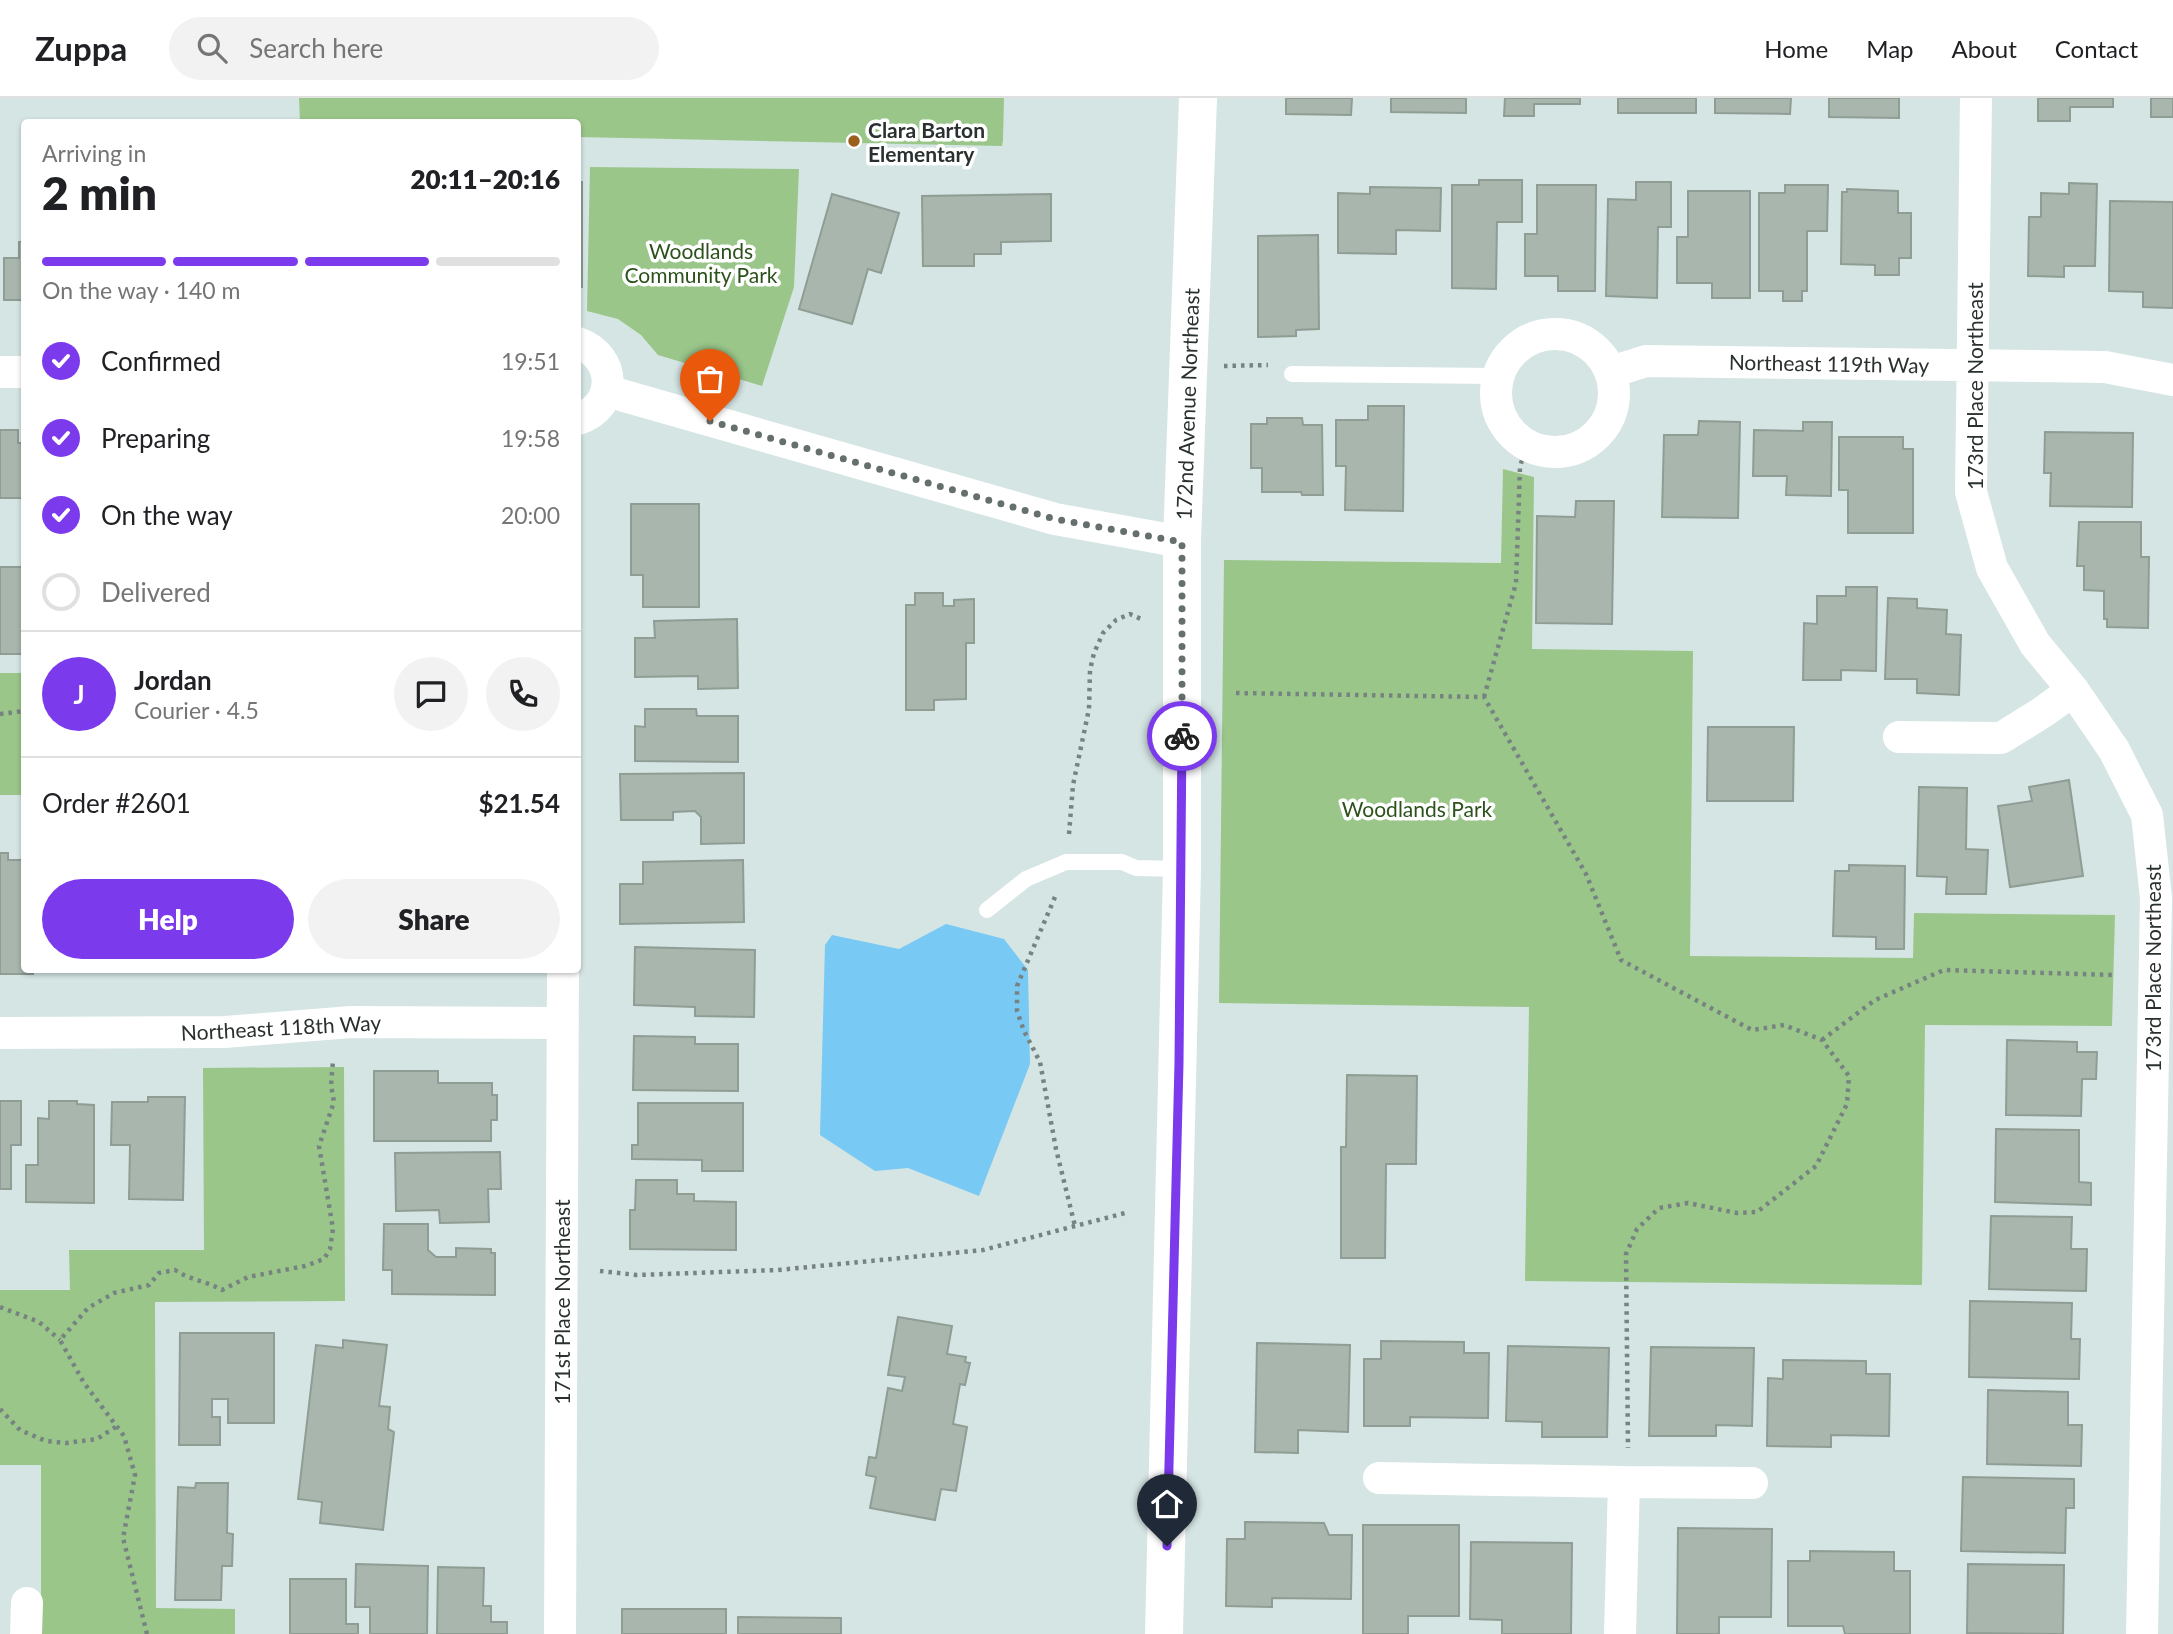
<!DOCTYPE html>
<meta charset="utf-8">
<style>
:root{--surface:#fff;--page:#f2f2f2;--text:#202124;--muted:#757577;--line:#e0e0e0;--accent:#7c3aed}
body{margin:0;font-family:Lato,sans-serif;background:var(--page);color:var(--text);height:100vh;display:flex;flex-direction:column;font-size:26px;white-space:nowrap}
*{box-sizing:border-box;margin:0}
p{font-size:23px;color:var(--muted)}
.icon{flex:none;width:38px;height:38px;fill:none;stroke:currentColor;stroke-width:2;stroke-linecap:round;stroke-linejoin:round}
.map{position:relative;flex:1;overflow:hidden}
.drawer{position:absolute;left:21px;top:21px;width:560px;height:854px;display:flex;flex-direction:column;background:var(--surface);border-radius:7px;box-shadow:0 2px 5px #0004}
.drawer>*{flex:none}
.pin{position:absolute;display:grid;place-items:center;width:60px;height:60px;color:#fff;margin:-72px -30px;border-radius:50% 50% 50% 0;rotate:-45deg;box-shadow:0 0 7px #0007}
.pin .icon{rotate:45deg}
.courier{position:absolute;display:grid;place-items:center;width:70px;height:70px;margin:-35px;border:5px solid #7c3aed;border-radius:50%;background:#fff;color:#222;box-shadow:0 2px 9px #0007}
.summary em{font-style:normal;font-weight:800}
.summary div{display:flex;flex-direction:column-reverse}
.summary{display:flex;align-items:center;justify-content:space-between;height:119px;padding:0 21px}
h1{font-size:46px;font-weight:800;line-height:52px}
.bar{display:grid;grid-template-columns:repeat(4,1fr);gap:10px 7px;align-content:center;height:84px;padding:0 21px}
.bar i{height:9px;border-radius:5px;background:var(--line)}
.bar .current{background:var(--accent)}
.bar p{grid-column:span 4}
.line{display:flex;align-items:center;gap:18px;padding:0 21px;border-top:2px solid var(--line)}
.line div{flex:1}
.round{display:grid;place-items:center;flex:none;width:74px;height:74px;border-radius:37px;background:var(--page)}
ol{padding:0 21px;list-style:none}
li{display:flex;align-items:center;gap:21px;height:77px}
li p{margin-inline-start:auto}
li .icon{padding:7px;border-radius:50%;background:var(--accent);color:#fff;stroke-width:4}
li:last-child{color:var(--muted)}
li i{width:38px;height:38px;border:4px solid var(--line);border-radius:50%}
.cta{display:flex;gap:14px;margin-top:auto;padding:14px 21px}
.cta a{flex:1;height:80px;border-radius:42px;background:var(--accent);color:#fff;font-size:28px;font-weight:800;line-height:80px;text-align:center}
.cta a+a{background:var(--page);color:var(--text)}
header{display:flex;align-items:center;gap:42px;box-sizing:border-box;height:98px;padding:0 35px;background:var(--surface);border-bottom:2px solid var(--line)}
header strong{font-size:33px}
nav{display:flex;gap:38px;margin-inline-start:auto;font-size:24px}
.search{width:490px;height:63px;background:var(--page);display:flex;align-items:center;gap:18px;box-sizing:border-box;padding:0 24px;border-radius:38px;color:var(--muted);font-size:26px}
.map>svg:first-child{display:block}
</style>
<header>
<strong>Zuppa</strong>
<div class="search"><svg class="icon" aria-label="search" viewBox="0 0 24 24"><circle cx="10" cy="10" r="6"/><path d="M15 15l6 6"/></svg>Search here</div>
<nav><a>Home</a><a>Map</a><a>About</a><a>Contact</a></nav>
</header>
<div class="map">
<svg width="2173" height="1536" viewBox="0 0 2173 1536">
<rect width="100%" height="100%" fill="#d4e5e3"/>
<path fill="#9ac68a" d="M299 0H1004L1003 42 1002 48 578 39V24H300Z
M590 69 799 71 794 189 762 288 658 257 641 237 618 221 587 213Z
M1503 371 1534 379 1532 551 1693 553 1690 858 1913 860 1914 815 2115 817 2112 928 1925 927 1922 1187 1525 1183 1529 909 1219 905 1224 462 1501 465Z
M0 575H24V697H0Z
M344 969 345 1203 155 1204 156 1510 235 1511V1536H41V1367H0V1192H70L69 1152H204L203 970Z"/>
<path fill="#79c9f5" d="M946 826 1004 841 1028 872 1030 966 979 1098 908 1070 875 1073 820 1037 825 847 832 837 899 851Z"/>
<path fill="#a8b6ae" stroke="#8f9d95" stroke-width="2" d="M1286 0H1352L1351 17 1286 16Z
M1391 0H1466V15L1391 14Z
M1505 0H1580V6H1534V18H1504Z
M1618 0H1696V15H1618Z
M1715 0H1791L1790 16 1715 15Z
M1829 0H1899V20L1829 19Z
M2038 0H2113V9H2070V23H2038Z
M2151 0H2173V19H2151Z
M1479 82H1522V124H1497L1496 191 1452 190V87H1479Z
M578 84H582V189H578Z
M1636 84H1671V129H1658L1657 200 1606 198 1608 101 1636 102Z
M2069 85 2097 86 2095 168H2064V179L2028 178 2029 119H2041V95L2069 96Z
M1537 87H1596L1595 193H1558V178H1525V136H1537Z
M1785 87H1828L1827 133H1807V193H1802V203H1783V193H1759V95H1785Z
M1370 89 1441 90 1440 133 1396 132V156L1338 155V95L1370 96Z
M1847 91 1898 93V115H1911V160H1899V177H1875V167L1841 166 1842 94H1847Z
M1688 93H1750V200H1712V185H1677V139H1688Z
M832 96 899 115 881 175 868 171 852 226 799 211Z
M1051 96V143L1001 144V156H974V168H923L922 98Z
M2110 103 2173 104V210L2143 209V194L2109 193Z
M1318 137 1319 231 1296 232V238L1258 239V138Z
M19 144H24V202H4V160H19Z
M1368 308H1404L1403 413 1345 412 1346 368H1336V322H1368Z
M1267 320H1302L1303 327H1322L1323 397H1302L1301 394H1262V370H1251V326H1267Z
M1699 323 1740 324 1738 420 1662 419 1664 337H1698Z
M1803 324H1832L1831 398 1786 397 1787 378H1753L1754 332 1803 333Z
M0 332H18V345H24V400H0Z
M2045 334 2133 335 2132 409 2050 408 2051 375H2044Z
M1839 339H1903V351H1913V435H1848V392H1839Z
M1576 403H1614L1612 526 1536 525 1537 418 1575 419Z
M631 406H699V509H643V477H631Z
M2079 424H2141V459H2149L2148 530 2107 529V521H2104V493L2084 492V468H2077Z
M0 469H24V556H0Z
M1846 489H1877L1876 573 1841 572V582H1803L1804 525 1817 526V498H1846Z
M915 495H943V508H954V502L974 501V545H966V601L934 602V612H906V507H915Z
M1888 500 1917 501V510L1947 512 1946 536 1961 537 1959 597 1917 595V581H1885Z
M737 521 738 590 698 591V578L635 579V540H655L654 523Z
M645 611H696L697 618H738V664L635 663V628L645 629Z
M1708 629H1794L1793 703H1707Z
M744 675V745L701 746V719L695 713 673 714V722H621L620 676Z
M2069 682 2083 778 2010 789 1998 708 2032 703 2029 689Z
M1919 689 1967 690 1966 751 1988 752 1986 796H1946L1947 779 1917 778Z
M0 755H8V762H24V872H33V876H0Z
M743 762 744 824 620 826V786H643V764Z
M1849 767 1905 768 1904 851H1876V839L1833 838 1835 773H1849Z
M635 849 755 852 754 919 695 918V909L634 907Z
M634 938 695 939V946H738V993L633 992Z
M2007 942 2077 944V954H2097L2096 981H2082L2081 1018 2006 1017Z
M374 973H438V985H492V997H497V1022H491V1043H374Z
M1347 977 1417 978 1416 1066H1386L1385 1160H1341V1049H1346Z
M148 999H185L183 1102 129 1101 130 1047H111L112 1004H148Z
M0 1003H21V1047H11V1091H0Z
M49 1003H77V1006L94 1007V1105L26 1104V1067H38V1020L49 1021Z
M638 1005H743V1073H702V1062L632 1061V1047H638Z
M1996 1031 2079 1032V1084L2091 1085V1107L1995 1104Z
M500 1054 501 1091H488L489 1124 440 1125 439 1112 396 1113 395 1055Z
M636 1082H677V1096H694V1103L736 1104V1152L630 1151V1112H635Z
M1991 1118 2072 1119 2071 1151H2087L2086 1193 1989 1191Z
M384 1126H428V1152L436 1159H456V1150L491 1151V1155H495V1197L392 1196V1172H383Z
M1970 1203 2072 1205 2071 1241H2080L2079 1281 1969 1279Z
M898 1219 952 1228 947 1256 966 1259 965 1264 970 1265 965 1287 960 1286 953 1326 967 1329 956 1393 941 1391 935 1422 870 1410 876 1379 866 1377 869 1359 876 1360 888 1290 902 1293 905 1279 888 1277Z
M180 1235H274V1325H228V1301H212V1319H220V1347H179Z
M343 1242 387 1247 379 1308 390 1309 388 1331 394 1334 383 1432 320 1425 322 1404 298 1401 316 1247 343 1250Z
M1381 1243 1464 1244V1255H1489L1488 1320 1410 1319V1328H1364V1261H1381Z
M1257 1245 1350 1247 1348 1334 1298 1332V1355L1255 1354Z
M1508 1248 1609 1250 1607 1339H1542V1324L1506 1323Z
M1651 1249 1754 1250 1752 1328 1716 1327V1338H1649Z
M1783 1262 1866 1263V1276H1890L1889 1338 1831 1337V1349L1767 1348 1768 1280 1783 1281Z
M1988 1292 2068 1294V1327H2082L2081 1368 1987 1366Z
M1963 1379 2074 1381V1410H2066L2065 1455 1961 1453Z
M196 1385H228L227 1435 233 1436 232 1468H222L221 1502H175L178 1389 195 1390Z
M1245 1424 1324 1425 1329 1437H1352L1351 1501 1272 1500V1509L1226 1508 1227 1441H1245Z
M1363 1427H1459V1518H1408V1536H1363Z
M1678 1430 1772 1431 1771 1519H1719V1536H1677Z
M1471 1444 1572 1445 1571 1536H1502V1522L1470 1521Z
M1810 1453 1894 1454V1473H1910V1536H1845L1843 1528H1788V1463H1810Z
M356 1466 428 1468 427 1536H370V1509H355Z
M1968 1466 2064 1467 2063 1536 1967 1535Z
M438 1469 484 1470 483 1508H491V1524H507V1536H437Z
M290 1481H346V1526H358V1536H290Z
M622 1511H726V1536H622Z
M738 1519 841 1520V1536H738Z"/>
<g fill="none" stroke-linecap="round" stroke-linejoin="round">
<path stroke="#778381" stroke-width="4.5" stroke-dasharray="3.5 5" stroke-linecap="butt" d="M1224 268 1268 267
M1236 595 1484 599 1586 776 1621 862 1752 932 1784 927 1822 942 1849 978 1847 1006 1816 1068 1757 1114 1737 1115 1688 1105 1659 1110 1637 1131 1626 1156 1628 1350
M1484 599 1516 485 1520 369 1526 347
M0 616 24 613
M1069 736 1073 687 1089 611 1090 572 1094 555 1103 535 1116 522 1130 516 1141 521
M1055 799 1017 888V913L1024 933 1040 964 1056 1051 1075 1128
M1822 942 1875 902 1944 872 2116 877
M600 1173 637 1177 778 1172 983 1152 1129 1114
M0 1209 39 1224 60 1242
M0 1311 20 1332 46 1343 66 1345 97 1341 117 1328
M147 1536 123 1440 135 1377 124 1338 84 1285 60 1242 88 1210 114 1195 149 1187 159 1175 175 1172C190 1182 206 1183 222 1192L248 1179 305 1168 324 1161 330 1151 333 1131 319 1048 334 1004 331 987 333 963"/>
<path stroke="#fff" stroke-width="16" d="M1292 276 1498 278
M987 812 1026 781 1066 764H1122L1136 770 1182 771"/>
<path stroke="#fff" stroke-width="32" d="M1976 0 1971 394 1992 470 2035 546 2073 592 2114 652 2147 717 2156 800 2142 1536
M1496 295a59 59 0 1 1 118 0a59 59 0 1 1-118 0Z
M578 245C617 259 618 308 578 321
M0 274H24
M1611 274 1646 263 2105 269 2173 282
M607 293 1055 421 1182 444
M1899 639 2001 640 2043 614 2073 592
M0 935 225 934 351 924 563 925
M1379 1380 1624 1384 1620 1536
M1624 1384 1752 1385
M26 1536 27 1505
M560 1536 563 872"/>
<path stroke="#fff" stroke-width="38" d="M1164 1536 1182 771V444L1198 0"/>
</g>
<g fill="none" stroke-linecap="round" stroke-linejoin="round">
<path stroke="#656f6e" stroke-width="7" stroke-dasharray="0 12.6" d="M710 323 1055 421 1182 444V638"/>
<path stroke="#7c3aed" stroke-width="9" d="M1167 1448 1179 965 1182 638"/>
</g>
<circle fill="#9a601e" stroke="#fff" stroke-width="2.5" cx="854" cy="43" r="7"/>
<g text-anchor="middle" dominant-baseline="central" stroke-width="7" stroke-linejoin="round" paint-order="stroke">
<g font-size="21" font-weight="bold" fill="#29302f" stroke="#fff" text-anchor="start">
<text x="868" y="31">Clara Barton<tspan x="868" dy="24">Elementary</tspan></text>
</g>
<g font-size="21" fill="#2c521c" stroke="#fff">
<text x="701" y="152">Woodlands<tspan x="701" dy="24">Community Park</tspan></text>
<text x="1417" y="710">Woodlands Park</text>
</g>
<g font-size="21" fill="#29302f" stroke="#fff">
<text transform="translate(1829 265) rotate(1)">Northeast 119th Way</text>
<text transform="translate(1974 288) rotate(-90)">173rd Place Northeast</text>
<text transform="translate(1187 306) rotate(-88)">172nd Avenue Northeast</text>
<text transform="translate(2152 870) rotate(-90)">173rd Place Northeast</text>
<text transform="translate(281 929) rotate(-3)">Northeast 118th Way</text>
<text transform="translate(561 1204) rotate(-90)">171st Place Northeast</text>
</g>
</g>
</svg>
<div class="pin" style="left:710px;top:323px;background:#ea580c"><svg class="icon" aria-label="bag" viewBox="0 0 24 24"><path d="M5 8h14l-1 12H6zM9 8a3 3 0 0 1 6 0"/></svg></div>
<div class="pin" style="left:1167px;top:1448px;background:#1f2937"><svg class="icon" aria-label="home" viewBox="0 0 24 24"><path d="M3 11l9-7 9 7M6 9v11h12V9"/></svg></div>
<div class="courier" style="left:1182px;top:638px"><svg class="icon" aria-label="bike" viewBox="0 0 24 24"><circle cx="6" cy="16" r="4"/><circle cx="18" cy="16" r="4"/><path d="M6 16l4-8h5l3 8M10 8l3 8H6M13 5h3"/></svg></div>
<section class="drawer">
<div class="summary"><div><h1>2 min</h1><p>Arriving in</p></div><em>20:11–20:16</em></div>
<div class="bar"><i class="current"></i><i class="current"></i><i class="current"></i><i></i><p>On the way · 140 m</p></div>
<ol>
<li><svg class="icon" aria-label="check" viewBox="0 0 24 24"><path d="M5 12l5 5 9-10"/></svg>Confirmed<p>19:51</p></li>
<li><svg class="icon" aria-label="check" viewBox="0 0 24 24"><path d="M5 12l5 5 9-10"/></svg>Preparing<p>19:58</p></li>
<li><svg class="icon" aria-label="check" viewBox="0 0 24 24"><path d="M5 12l5 5 9-10"/></svg>On the way<p>20:00</p></li>
<li><i></i>Delivered</li>
</ol>
<div class="line" style="height:126px"><b class="round" style="background:var(--accent);color:#fff">J</b><div><b>Jordan</b><p>Courier · 4.5</p></div><a class="round"><svg class="icon" aria-label="chat" viewBox="0 0 24 24"><path d="M4 5h16v11H9l-5 4z"/></svg></a><a class="round"><svg class="icon" aria-label="phone" viewBox="0 0 24 24"><path d="M5 4h4l2 5-3 2q2 4 5 5l2-3 5 2v4C11 20 4 13 5 4z"/></svg></a></div>
<div class="line" style="height:91px"><div>Order #2601</div><b>$21.54</b></div>
<div class="cta"><a>Help</a><a>Share</a></div>
</section>
</div>
